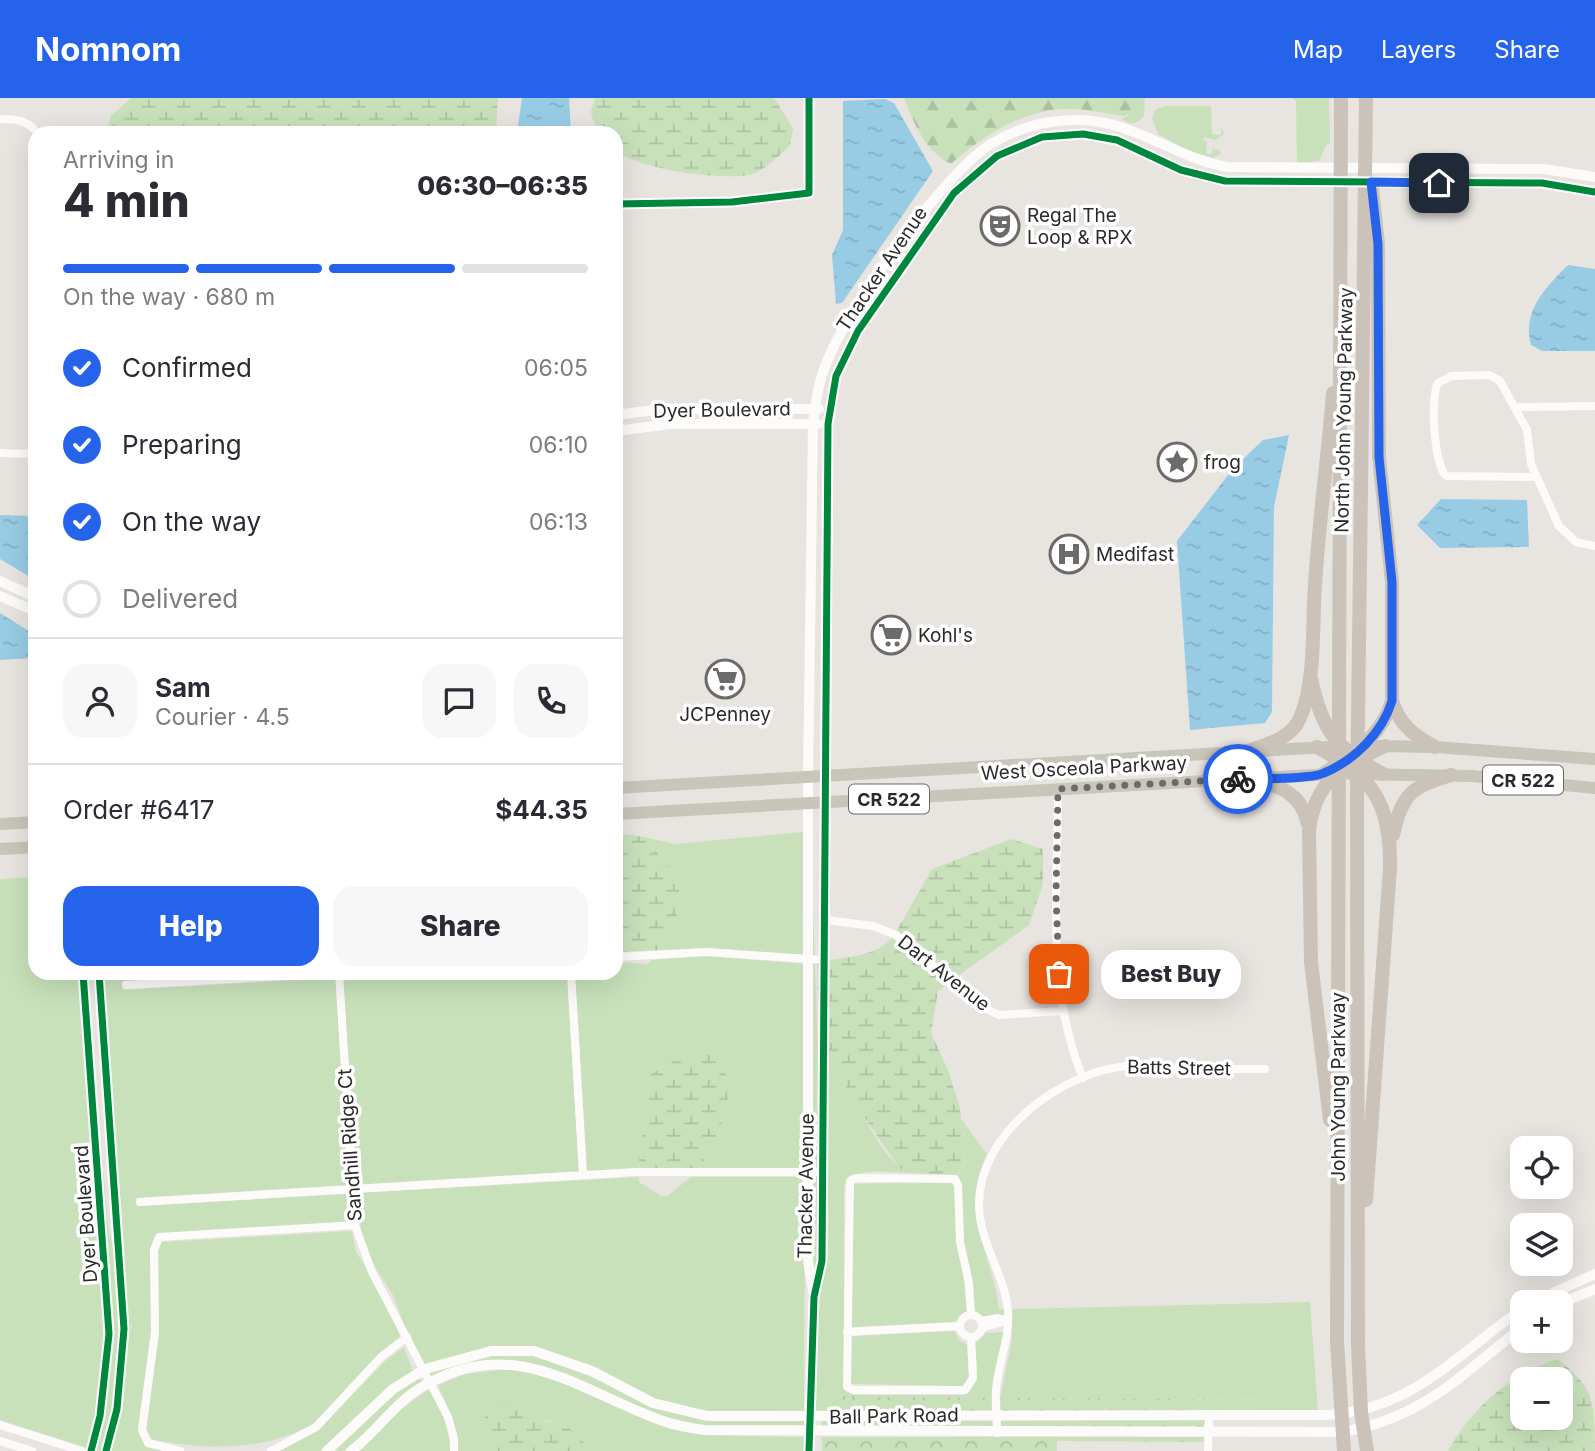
<!DOCTYPE html>
<meta charset="utf-8">
<style>
:root{--surface:#fff;--page:#f7f7f7;--text:#2b2b33;--muted:#7c7c81;--line:#e1e1e2;--accent:#2563eb}
body{margin:0;font-family:Inter,sans-serif;background:var(--page);color:var(--text);height:100vh;display:flex;flex-direction:column;font-size:26px;white-space:nowrap}
*{box-sizing:border-box;margin:0}
p{font-size:23px;color:var(--muted)}
.icon{flex:none;width:38px;height:38px;fill:none;stroke:currentColor;stroke-width:2;stroke-linecap:round;stroke-linejoin:round}
.map{position:relative;flex:1;overflow:hidden}
.side{position:absolute;left:28px;top:28px;width:595px;height:854px;display:flex;flex-direction:column;background:var(--surface);border-radius:21px;box-shadow:0 7px 28px #0002}
.side>*{flex:none}
.buttons{position:absolute;left:1510px;top:1038px;display:grid;gap:14px}
.buttons a{display:grid;place-items:center;width:63px;height:63px;border-radius:14px;background:var(--surface);box-shadow:0 7px 28px #0002;font-size:35px}
.pin{position:absolute;display:grid;place-items:center;width:60px;height:60px;color:#fff;margin:-30px;border-radius:14px;box-shadow:0 4px 10px #0006}
.courier{position:absolute;display:grid;place-items:center;width:70px;height:70px;margin:-35px;border:5px solid #2563eb;border-radius:50%;background:#fff;color:#222;box-shadow:0 2px 9px #0007}
.bubble{position:absolute;height:49px;border-radius:21px;background:var(--surface);box-shadow:0 7px 28px #0002;font-size:23px;font-weight:800;line-height:49px;text-align:center}
.headline em{font-style:normal;font-weight:800}
.headline div{display:flex;flex-direction:column-reverse}
.headline{display:flex;align-items:center;justify-content:space-between;height:119px;padding:0 35px}
h1{font-size:46px;font-weight:800;line-height:52px}
.bar{display:grid;grid-template-columns:repeat(4,1fr);gap:10px 7px;align-content:center;height:84px;padding:0 35px}
.bar i{height:9px;border-radius:5px;background:var(--line)}
.bar .current{background:var(--accent)}
.bar p{grid-column:span 4}
.line{display:flex;align-items:center;gap:18px;padding:0 35px;border-top:2px solid var(--line)}
.line div{flex:1}
.round{display:grid;place-items:center;flex:none;width:74px;height:74px;border-radius:21px;background:var(--page)}
ol{padding:0 35px;list-style:none}
li{display:flex;align-items:center;gap:21px;height:77px}
li p{margin-inline-start:auto}
li .icon{padding:7px;border-radius:50%;background:var(--accent);color:#fff;stroke-width:4}
li:last-child{color:var(--muted)}
li i{width:38px;height:38px;border:4px solid var(--line);border-radius:50%}
.cta{display:flex;gap:14px;margin-top:auto;padding:14px 35px}
.cta a{flex:1;height:80px;border-radius:21px;background:var(--accent);color:#fff;font-size:28px;font-weight:800;line-height:80px;text-align:center}
.cta a+a{background:var(--page);color:var(--text)}
header{display:flex;align-items:center;gap:42px;box-sizing:border-box;height:98px;padding:0 35px;background:var(--accent);color:#fff}
header strong{font-size:33px}
nav{display:flex;gap:38px;margin-inline-start:auto;font-size:24px}
.map>svg:first-child{display:block}
</style>
<header>
<strong>Nomnom</strong>
<nav><a>Map</a><a>Layers</a><a>Share</a></nav>
</header>
<div class="map">
<svg width="1595" height="1353" viewBox="0 0 1595 1353">
<defs>
<pattern id="forest-firs" width="22" height="20" patternUnits="userSpaceOnUse" patternTransform="scale(1.75)"><rect width="22" height="20" fill="#c8e1bb"/><path d="M5 1l3.5 6h-7zM16 11l3.5 6h-7z" fill="#acc1a1"/></pattern>
<pattern id="wetland-marsh" width="20" height="14" patternUnits="userSpaceOnUse" patternTransform="scale(1.75)"><rect width="20" height="14" fill="#c8e1bb"/><path d="M1 5h8M5 5V1M11 12h8M15 12V8" fill="none" stroke="#acc1a1"/></pattern>
<pattern id="park-crowns" width="20" height="18" patternUnits="userSpaceOnUse" patternTransform="scale(1.75)"><rect width="20" height="18" fill="#c8e1bb"/><path d="M2 6a3 3 0 1 1 6 0M12 15a3 3 0 1 1 6 0" fill="none" stroke="#acc1a1"/></pattern>
<pattern id="water-ripples" width="26" height="14" patternUnits="userSpaceOnUse" patternTransform="scale(1.75)"><rect width="26" height="14" fill="#98cce5"/><path d="M2 4q2-2 4 0t4 0M15 11q2-2 4 0t4 0" fill="none" stroke="#83afc5"/></pattern>
</defs>
<rect width="100%" height="100%" fill="#e8e4e0"/>
<path fill="#c8e1bb" d="M1134 0H1145L1144 18C1137 26 1131 28 1122 21L1132 15Z
M1292 0H1329L1330 46 1326 47 1319 63 1297 65 1296 3Z
M1166 8H1211L1212 36 1221 37V29L1224 36 1216 42 1204 39 1203 42 1207 44 1206 55 1212 56 1213 50 1220 53V56L1213 60 1187 52 1158 36 1152 20 1156 11Z
M803 734 805 857 707 850 661 852 675 828 681 799 673 774 644 739 675 746Z
M811 754 818 948C853 973 870 1058 910 1075 890 1075 851 1067 844 1089V1289L853 1297H965C982 1285 976 1264 975 1246L986 1235 1004 1234 992 1300 822 1299V1314H812Z
M35 779V875H79L105 1236 96 1317 87 1350 0 1322V781Z
M706 858 805 866V1070H699C718 1045 725 1016 732 987L711 954 681 959 651 976 638 1070 587 1073 575 875H616V864L647 866 652 862Z
M103 875H259L122 883 123 892 336 880 347 1087 136 1100 137 1108 348 1096 351 1124 156 1137 150 1152 151 1234 138 1331 145 1347 163 1353H111C134 1262 126 1174 119 1082 113 1013 108 945 103 875Z
M416 875H567L579 1073 355 1087 343 879Z
M961 1021 987 1056C959 1114 992 1155 999 1211H1004V1217L984 1220 975 1214 964 1143 962 1087 957 1077 965 1065Z
M100 1037 109 1136 117 1157 120 1231 113 1310 102 1353H95L113 1236Z
M639 1079V1084L661 1098H667L691 1079H805L804 1315 708 1314 654 1301 594 1269 487 1250 420 1269 393 1197 363 1150 356 1095Z
M948 1083 954 1088 967 1213 955 1224 851 1229 853 1086Z
M352 1133 356 1154 386 1201 401 1241C369 1265 346 1297 316 1324 269 1353 206 1353 151 1341L146 1331 159 1235 158 1153 162 1144Z
M1310 1204 1317 1302 1000 1300 1012 1242V1211Z
M954 1233 960 1243 967 1246 969 1279 963 1288 851 1286V1238Z
M404 1249 413 1273 320 1353H280L319 1332 385 1263Z
M533 1257 707 1323H804V1330C759 1329 709 1334 665 1320 572 1289 540 1235 433 1280L427 1276 491 1258Z
M507 1271 538 1275 704 1337 804 1339V1353H591L550 1322 538 1324 513 1306 483 1320 490 1329V1353H458C458 1329 447 1308 438 1287L465 1276Z
M418 1280 423 1284 360 1341 344 1353H333L395 1295Z
M430 1290C440 1311 450 1330 450 1353H358L395 1316Z"/>
<path fill="url(#forest-firs)" d="M904 0H1134L1132 15 1124 18C1107 16 1089 11 1071 11 1027 9 982 38 951 66 924 53 915 26 904 0Z"/>
<path fill="url(#wetland-marsh)" fill-rule="evenodd" d="M131 0H498L496 35H106L111 18Z
M595 0H774L793 30 790 48C780 57 768 69 755 75 732 85 636 71 616 53V35H597L591 14Z
M616 735 644 739 673 774 681 799 675 828 661 852 616 854Z
M1011 741 1043 751V786L1029 827 955 880 897 832 932 771Z
M892 840 948 886 938 893 931 935 948 972 960 1010 965 1065 957 1077 910 1075 899 1070 861 1014 827 955 818 948 817 863C839 861 878 858 892 840Z
M711 954 732 986C725 1016 718 1045 699 1070H638L651 976 681 959Z
M1557 1261C1595 1290 1595 1304 1595 1353H1448C1471 1310 1511 1276 1557 1261ZM1561 1281V1320H1522V1281Z
M514 1306 538 1324C562 1320 577 1334 591 1353H490C492 1335 483 1325 484 1312Z"/>
<path fill="url(#park-crowns)" d="M822 1298 992 1300 993 1313 822 1314Z
M1000 1300 1317 1302 1318 1313H1001Z
M993 1322V1330H822V1323Z
M1001 1322H1205L1204 1330H1001Z
M822 1339H1204V1344L1057 1343V1353H822Z"/>
<path fill="url(#water-ripples)" d="M522 0H569L571 35H517Z
M885 1 894 5 933 73 842 205 836 206 832 157 843 132V3Z
M1568 167 1595 171V253H1542L1531 247C1522 213 1545 190 1568 167Z
M1289 337 1274 409 1272 614 1265 625 1190 632 1177 443 1232 372 1263 342Z
M1441 401 1527 402 1529 449 1440 450 1417 427Z
M0 417 35 418V482L0 461Z
M0 515 35 537V560L0 562Z"/>
<g fill="none" stroke-linecap="round" stroke-linejoin="round">
<path stroke="#fcfbfa" stroke-width="8" d="M0 21C14 21 29 22 37 35
M1514 309 1595 308
M0 355 35 356
M1536 379 1446 378C1434 366 1430 300 1438 285L1451 278 1489 277 1500 283 1527 332 1531 366 1559 428 1576 444 1595 448
M1058 691C1058 787 1045 889 1083 980
M826 822 873 828 896 837 982 909 999 917 1062 913
M616 859 706 854 825 862
M339 875 355 1127 372 1174 448 1319 454 1340V1353
M571 875 583 1077
M126 887 336 875
M140 1104 636 1074H823
M960 1228a11 11 0 1 1 22 0a11 11 0 1 1-22 0Z
M971 1217 969 1185 960 1144 958 1087 955 1081 855 1080 850 1083 847 1289 853 1292H965L973 1280 971 1240
M981 1223 998 1220 1008 1223
M982 1230 1005 1223
M847 1234 959 1228
M0 1327 82 1353
M997 1335C997 1321 995 1306 996 1292 998 1265 1010 1241 1008 1213 1005 1176 979 1145 979 1106 979 1035 1061 974 1127 968 1140 967 1151 969 1164 970 1198 972 1232 971 1265 971
M0 1343 32 1353
M180 1353 148 1345 142 1332 155 1234 154 1152 159 1139 355 1127
M271 1353 316 1329 381 1259 407 1239
M1208 1353 1209 1317"/>
<path stroke="#fcfbfa" stroke-width="10" d="M616 317 662 311H819
M616 333 670 326H818
M0 483 35 499
M0 498 35 513
M83 875 109 1236 100 1318 91 1353
M99 875 124 1231 117 1311 106 1353
M813 1193 808 1162V679L813 326C815 308 817 291 823 274 841 218 942 77 991 46 1017 30 1046 22 1077 22 1131 21 1175 60 1227 69L1544 71 1595 79
M1533 1204 1595 1176
M1561 1205 1595 1191
M327 1353 393 1291 425 1271 491 1253H534L592 1273 653 1305 707 1318 1327 1317C1412 1312 1457 1256 1522 1211
M351 1353C377 1334 394 1305 422 1289 514 1234 579 1293 663 1323 676 1328 691 1330 704 1332L1341 1334C1422 1321 1461 1277 1522 1229
M809 1353 814 1199 822 1163 828 326 836 278 858 233 954 95 997 58 1042 39 1083 36 1117 42 1181 72 1225 83 1542 85 1595 94"/>
<path stroke="#c8c5ba" stroke-width="12" d="M1375 648 1435 649 1595 661
M1350 676 1472 678 1595 690
M616 690 1326 649
M616 716 1332 676
M0 726 35 724
M0 751 35 749"/>
<path stroke="#cbc3ba" stroke-width="14" d="M1341 0 1337 1244 1344 1353
M1366 0 1357 700 1358 1248 1361 1314 1367 1353
M1311 581C1323 634 1335 650 1383 676
M1392 603C1400 627 1413 637 1435 649
M1317 649C1374 679 1391 706 1390 770L1366 1102
M1248 653C1268 646 1291 641 1300 620 1316 584 1312 526 1315 487 1319 423 1328 359 1333 295
M1358 661 1385 648
M1323 676C1353 655 1381 640 1392 603V484L1379 359 1378 146 1372 90
M1247 680C1277 687 1301 693 1308 726
M1393 737C1402 696 1411 689 1451 677
M1330 1022 1311 864 1309 732C1312 708 1321 687 1341 672"/>
<defs>
<path id="cycleway" d="M616 106 732 104 809 95V0
M83 875 109 1236 100 1318 91 1353
M99 875 124 1231 117 1311 106 1353
M809 1353 814 1199 822 1163 828 326 836 278 858 233 954 95 997 58 1042 39 1083 36 1117 42 1181 72 1225 83 1542 85 1595 94"/>
</defs>
<use href="#cycleway" stroke="#fff" stroke-width="11"/>
<use href="#cycleway" stroke="#00873e" stroke-width="7"/>
</g>
<g fill="none" stroke-linecap="round" stroke-linejoin="round">
<path stroke="#6c6b6a" stroke-width="7" stroke-dasharray="0 12.6" d="M1059 876 1056 798 1058 691 1238 681"/>
<path stroke="#2563eb" stroke-width="9" d="M1238 681C1257 680 1309 682 1324 675 1355 662 1382 635 1392 603V484L1379 359 1378 146 1371 84 1439 85"/>
</g>
<defs>
<symbol id="theatre-ring" viewBox="-11 -11 22 22"><circle r="9.5" fill="#fff" stroke="#6c6b6a" stroke-width="1.5"/><path d="M-5-5.5Q0-4 5-5.5V0Q5 5 0 6Q-5 5-5 0ZM-3.3-2.5H-1v1.5H-3.3ZM1-2.5H3.3v1.5H1ZM-2.8 1Q0 5.5 2.8 1Z" fill="#6c6b6a"/></symbol>
<symbol id="sight-ring" viewBox="-11 -11 22 22"><circle r="9.5" fill="#fff" stroke="#6c6b6a" stroke-width="1.5"/><path d="M0-6L1.8-2.2L6-1.7L2.9 1.2L3.7 5.4L0 3.3L-3.7 5.4L-2.9 1.2L-6-1.7L-1.8-2.2Z" fill="#6c6b6a"/></symbol>
<symbol id="hospital-ring" viewBox="-11 -11 22 22"><circle r="9.5" fill="#fff" stroke="#6c6b6a" stroke-width="1.5"/><path d="M-5-5h3v3.5h4V-5h3V5h-3V1.5h-4V5h-3Z" fill="#6c6b6a"/></symbol>
<symbol id="supermarket-ring" viewBox="-11 -11 22 22"><circle r="9.5" fill="#fff" stroke="#6c6b6a" stroke-width="1.5"/><path d="M-6-5.5h2.5l.6 2H6L4.5 2H-2.5L-4.4-4H-6ZM-1.5 3.2a1.3 1.3 0 1 0 .1 0ZM3 3.2a1.3 1.3 0 1 0 .1 0Z" fill="#6c6b6a"/></symbol>
</defs>
<g fill-rule="evenodd">
<use href="#theatre-ring" x="978" y="106" width="44" height="44"/>
<use href="#sight-ring" x="1155" y="342" width="44" height="44"/>
<use href="#hospital-ring" x="1047" y="434" width="44" height="44"/>
<use href="#supermarket-ring" x="869" y="515" width="44" height="44"/>
<use href="#supermarket-ring" x="703" y="559" width="44" height="44"/>
</g>
<g text-anchor="middle" dominant-baseline="central" stroke-width="7" stroke-linejoin="round" paint-order="stroke">
<g fill="#fff" stroke="#6a6a6a" stroke-width="2">
<rect x="1483" y="667.5" width="80" height="29" rx="5"/>
<rect x="849" y="686.5" width="80" height="29" rx="5"/>
</g>
<g font-size="18" font-weight="bold" fill="#2a2a2a">
<text x="1523" y="682">CR 522</text>
<text x="889" y="701">CR 522</text>
</g>
<g font-size="19" fill="#2a2a2a" stroke="#fff" text-anchor="start">
<text x="1027" y="117">Regal The<tspan x="1027" dy="22">Loop &amp; RPX</tspan></text>
<text x="1204" y="364">frog</text>
<text x="1096" y="456">Medifast</text>
<text x="918" y="537">Kohl's</text>
<text x="725" y="616" text-anchor="middle">JCPenney</text>
</g>
<g font-size="19" fill="#2a2a2a" stroke="#fff">
<text transform="translate(882 171) rotate(-56)">Thacker Avenue</text>
<text transform="translate(722 312) rotate(-1)">Dyer Boulevard</text>
<text transform="translate(1344 312) rotate(-89)">North John Young Parkway</text>
<text transform="translate(1084 670) rotate(-3)">West Osceola Parkway</text>
<text transform="translate(944 875) rotate(38)">Dart Avenue</text>
<text transform="translate(1179 970) rotate(1)">Batts Street</text>
<text transform="translate(1338 989) rotate(-90)">John Young Parkway</text>
<text transform="translate(350 1047) rotate(-94)">Sandhill Ridge Ct</text>
<text transform="translate(806 1088) rotate(-89)">Thacker Avenue</text>
<text transform="translate(86 1116) rotate(-94)">Dyer Boulevard</text>
<text transform="translate(894 1318) rotate(-1)">Ball Park Road</text>
</g>
</g>
</svg>
<div class="buttons">
<a><svg class="icon" aria-label="locate" viewBox="0 0 24 24"><circle cx="12" cy="12" r="6"/><path d="M12 2v4M12 18v4M2 12h4M18 12h4"/></svg></a>
<a><svg class="icon" aria-label="layers" viewBox="0 0 24 24"><path d="M12 4l9 5-9 5-9-5zM3 14l9 5 9-5"/></svg></a>
<a>+</a>
<a>−</a>
</div>
<div class="pin" style="left:1059px;top:876px;background:#ea580c"><svg class="icon" aria-label="bag" viewBox="0 0 24 24"><path d="M5 8h14l-1 12H6zM9 8a3 3 0 0 1 6 0"/></svg></div>
<div class="pin" style="left:1439px;top:85px;background:#1f2937"><svg class="icon" aria-label="home" viewBox="0 0 24 24"><path d="M3 11l9-7 9 7M6 9v11h12V9"/></svg></div>
<div class="courier" style="left:1238px;top:681px"><svg class="icon" aria-label="bike" viewBox="0 0 24 24"><circle cx="6" cy="16" r="4"/><circle cx="18" cy="16" r="4"/><path d="M6 16l4-8h5l3 8M10 8l3 8H6M13 5h3"/></svg></div>
<div class="bubble" style="left:1101px;top:852px;width:140px">Best Buy</div>
<section class="side">
<div class="headline"><div><h1>4 min</h1><p>Arriving in</p></div><em>06:30–06:35</em></div>
<div class="bar"><i class="current"></i><i class="current"></i><i class="current"></i><i></i><p>On the way · 680 m</p></div>
<ol>
<li><svg class="icon" aria-label="check" viewBox="0 0 24 24"><path d="M5 12l5 5 9-10"/></svg>Confirmed<p>06:05</p></li>
<li><svg class="icon" aria-label="check" viewBox="0 0 24 24"><path d="M5 12l5 5 9-10"/></svg>Preparing<p>06:10</p></li>
<li><svg class="icon" aria-label="check" viewBox="0 0 24 24"><path d="M5 12l5 5 9-10"/></svg>On the way<p>06:13</p></li>
<li><i></i>Delivered</li>
</ol>
<div class="line" style="height:126px"><a class="round"><svg class="icon" aria-label="person" viewBox="0 0 24 24"><circle cx="12" cy="8" r="4"/><path d="M4 21q1-7 8-7t8 7"/></svg></a><div><b>Sam</b><p>Courier · 4.5</p></div><a class="round"><svg class="icon" aria-label="chat" viewBox="0 0 24 24"><path d="M4 5h16v11H9l-5 4z"/></svg></a><a class="round"><svg class="icon" aria-label="phone" viewBox="0 0 24 24"><path d="M5 4h4l2 5-3 2q2 4 5 5l2-3 5 2v4C11 20 4 13 5 4z"/></svg></a></div>
<div class="line" style="height:91px"><div>Order #6417</div><b>$44.35</b></div>
<div class="cta"><a>Help</a><a>Share</a></div>
</section>
</div>
